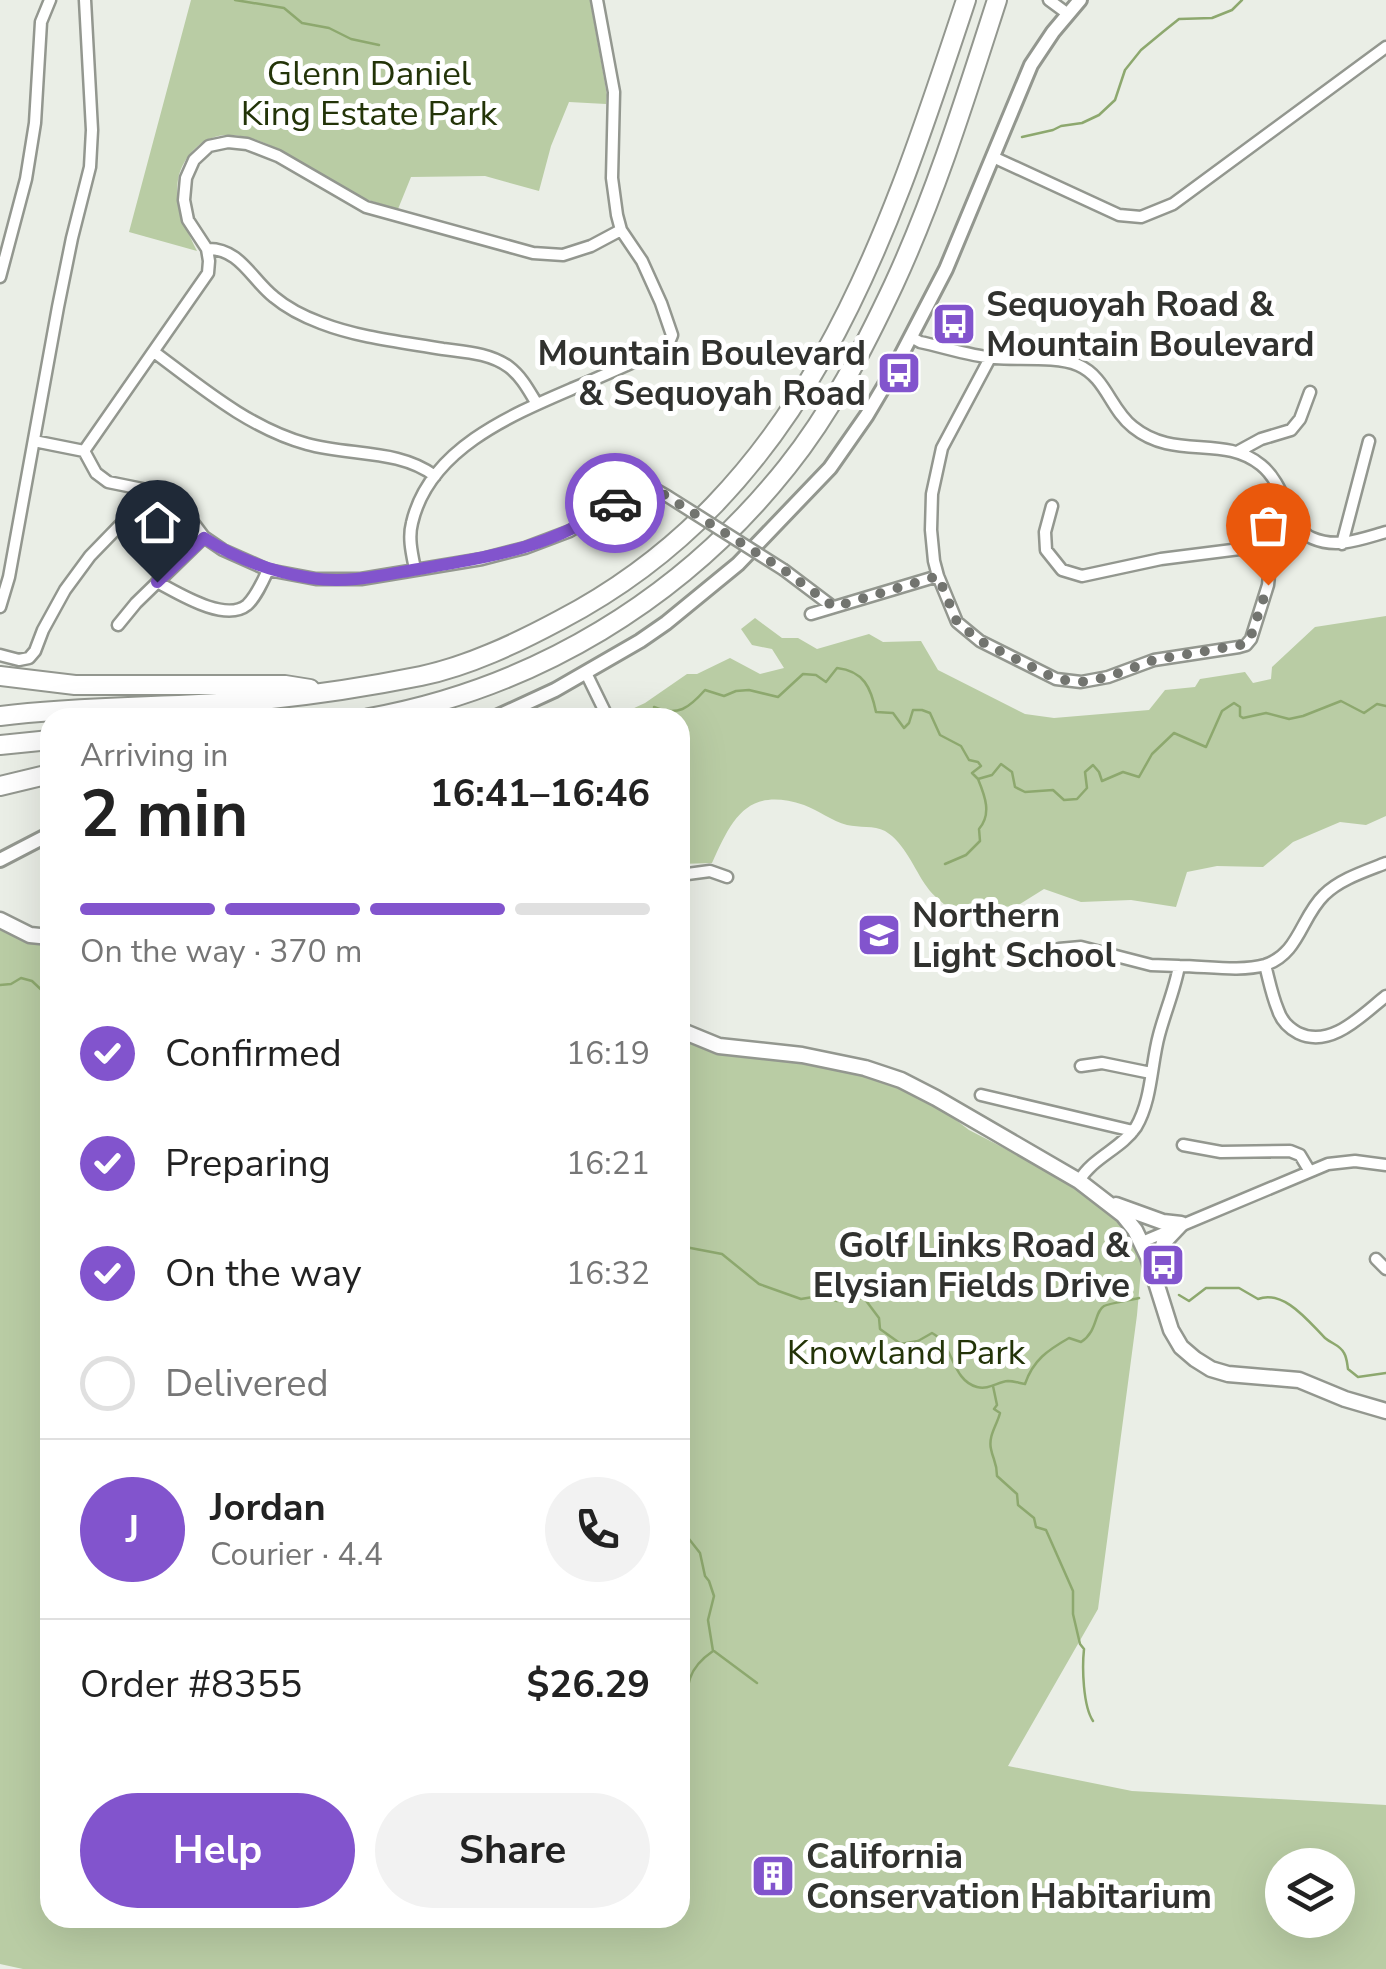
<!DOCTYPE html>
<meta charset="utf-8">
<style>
:root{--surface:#fff;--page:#f2f2f2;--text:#222;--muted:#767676;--line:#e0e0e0;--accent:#8254cd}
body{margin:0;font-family:"Nunito Sans",sans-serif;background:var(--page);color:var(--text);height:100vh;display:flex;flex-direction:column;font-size:38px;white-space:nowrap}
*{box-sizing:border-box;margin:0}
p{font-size:32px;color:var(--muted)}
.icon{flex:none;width:55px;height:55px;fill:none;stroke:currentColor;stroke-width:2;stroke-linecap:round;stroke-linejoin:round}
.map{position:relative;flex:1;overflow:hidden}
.sheet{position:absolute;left:40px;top:708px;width:650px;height:1220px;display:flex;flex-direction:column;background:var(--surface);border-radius:30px;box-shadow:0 10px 40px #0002}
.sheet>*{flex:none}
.tools{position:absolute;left:1265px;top:1848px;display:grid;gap:20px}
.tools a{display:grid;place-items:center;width:90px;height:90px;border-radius:50%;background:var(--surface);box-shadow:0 10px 40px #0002;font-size:50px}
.pin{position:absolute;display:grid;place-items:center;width:85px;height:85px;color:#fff;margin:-102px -42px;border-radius:50% 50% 50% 0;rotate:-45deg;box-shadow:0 0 10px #0007}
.pin .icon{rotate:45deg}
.courier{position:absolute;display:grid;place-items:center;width:100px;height:100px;margin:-50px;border:8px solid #8254cd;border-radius:50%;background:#fff;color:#222;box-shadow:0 2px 12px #0007}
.head em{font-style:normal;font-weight:700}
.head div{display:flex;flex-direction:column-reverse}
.head{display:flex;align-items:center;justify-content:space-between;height:170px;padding:0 40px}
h1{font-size:65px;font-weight:700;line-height:75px}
.bar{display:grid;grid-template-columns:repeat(4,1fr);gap:15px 10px;align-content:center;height:120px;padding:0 40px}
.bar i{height:12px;border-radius:8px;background:var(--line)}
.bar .selected{background:var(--accent)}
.bar p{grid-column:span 4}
.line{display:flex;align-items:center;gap:25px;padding:0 40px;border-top:2px solid var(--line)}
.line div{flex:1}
.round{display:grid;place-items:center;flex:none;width:105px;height:105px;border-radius:52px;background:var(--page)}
ol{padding:0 40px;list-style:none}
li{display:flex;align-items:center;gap:30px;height:110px}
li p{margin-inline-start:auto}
li .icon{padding:10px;border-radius:50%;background:var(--accent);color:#fff;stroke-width:4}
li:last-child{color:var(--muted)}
li i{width:55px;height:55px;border:5px solid var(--line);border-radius:50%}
.cta{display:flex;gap:20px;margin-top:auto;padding:20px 40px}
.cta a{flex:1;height:115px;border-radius:60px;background:var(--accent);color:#fff;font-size:40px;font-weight:700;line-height:115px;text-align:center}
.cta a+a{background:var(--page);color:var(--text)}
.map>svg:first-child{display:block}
</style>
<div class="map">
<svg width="1386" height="1969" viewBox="0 0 1386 1969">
<rect width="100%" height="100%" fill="#eaeee6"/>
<path fill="#b9cca4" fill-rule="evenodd" d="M191 0H590L607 95 606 104 569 102 551 146 539 191 485 176 411 177 398 209C383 204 368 201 354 194 310 172 224 94 184 163 168 190 184 226 197 251L129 232Z
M1386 616V816L1366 825 1340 822 1293 842 1263 867 1217 866 1187 872 1176 907 1131 900 1081 902 1044 889 1015 907 964 904 950 909C942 902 933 896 927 887 914 869 905 843 885 831 874 825 859 828 847 825 832 821 818 810 804 805 747 786 732 819 712 863L680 864V718L617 716 645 703 687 674H697L730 658 760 674 784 668 772 649 752 645 741 629 755 618 782 638H798L817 649 869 634 883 642 921 641 938 670 1025 714 1054 718 1149 710 1165 690 1195 687 1200 679 1245 672 1253 683 1271 679 1272 667 1315 627Z
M0 928 24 942 50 944V1918H680V1036L723 1054 780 1058 844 1069 866 1074 900 1085 939 1107 969 1130 1041 1167 1101 1206 1124 1229 1142 1258 1137 1315 1098 1609 1008 1766 1132 1791 1386 1805V1969H23L0 1964ZM1282 1865H1338V1920H1282Z"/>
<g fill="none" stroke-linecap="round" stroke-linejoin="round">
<path stroke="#8da86e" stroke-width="2.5" d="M235 0 284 8 302 23 329 28 351 39 379 45
M1022 137 1053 130 1061 126 1082 123 1099 115 1115 100 1125 70 1141 50 1164 31 1179 19 1212 18 1232 10 1242 0
M654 707C678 717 689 708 705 690L724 696 736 691 749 690 778 697 803 674 816 675 826 682 837 668C864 671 871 688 876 712L893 713 904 728 909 723 913 710H922L930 713 940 735 961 746 969 760 978 762 981 766 972 773 978 779 992 775 1001 764 1012 772 1015 787 1025 792 1053 790 1064 800 1077 799 1087 788 1085 772 1093 765 1099 772 1102 781 1123 772 1139 777 1152 754 1174 733 1206 747 1222 711 1234 703 1240 707V716L1243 718 1266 713 1289 719 1303 716 1341 701 1364 713 1377 704 1386 706
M945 864 966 855 980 841 979 829C992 814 985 796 978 779
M0 985 11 984 21 978 32 981 50 998
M680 1246 722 1254 759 1284 801 1299 819 1296 837 1301 864 1298 879 1318 880 1329 901 1344 918 1341 932 1333C954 1344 951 1380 977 1387 989 1390 997 1382 1008 1381 1014 1381 1019 1383 1025 1384 1033 1360 1048 1350 1069 1338L1081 1342C1098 1331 1094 1312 1104 1306 1110 1303 1132 1300 1139 1298
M1179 1295 1189 1301 1206 1288H1239L1258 1299C1284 1289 1309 1322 1325 1338 1332 1344 1340 1345 1344 1353 1347 1358 1347 1363 1348 1369L1358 1377 1386 1373
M993 1386 997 1405 994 1409 1000 1413C997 1425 988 1436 991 1449 993 1460 997 1462 997 1476L1017 1494 1018 1505 1034 1518 1036 1527 1046 1530 1073 1591V1614L1080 1644 1084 1649C1082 1668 1083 1706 1093 1721
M680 1518 682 1530 700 1553 705 1576 709 1581 714 1596 708 1620 713 1651C684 1671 687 1688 687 1721
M714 1651 757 1683"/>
<defs>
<path id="minor" d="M1049 0 1068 14
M993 157 1119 215 1141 217 1173 204 1386 47
M207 249 188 220 184 200 186 178 194 160 209 146 228 142 247 144 278 156 366 207 533 253 563 255 591 246 621 230
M207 249C240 248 251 279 274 297 287 308 305 317 321 323 360 338 402 342 443 349 465 352 490 353 509 367 522 377 529 391 537 404
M0 277 26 179 35 123 41 22 50 0
M911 337 920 342C944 347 970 356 995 358 1019 360 1056 356 1078 365 1106 377 1110 409 1133 427 1175 461 1223 434 1261 465 1286 485 1289 528 1312 538 1337 549 1361 539 1386 532
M154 352C201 387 249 428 307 444 350 456 399 449 435 476
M990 358 942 448 932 494 931 530 934 561 938 576 957 622 980 641 1056 679 1081 682 1108 677 1154 660 1239 647 1246 645 1251 639 1268 585 1272 545
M34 441 84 451
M84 451 96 473 108 482 167 494 180 505 204 537 223 550 268 570 316 579H361L482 559 525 548 570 531 634 491 653 488 667 496
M84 451 208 273 209 261 207 249
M1239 451 1261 439 1291 430 1300 419 1310 392
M1052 506 1045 532 1046 550 1062 570 1082 576 1161 559 1272 545 1299 529
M1342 544 1369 441
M415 569C412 554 408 538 412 523 429 449 511 415 574 388 605 375 636 361 667 347L672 335 661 303 642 261 621 230 617 215 612 178 614 92 597 0
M784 570 833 607
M157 582C178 593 225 623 247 605 256 597 263 581 268 570
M0 607 9 577 58 307 72 238 90 167 92 130 85 0
M811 614 938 576
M118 625 136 603 204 537
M0 655 19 660 29 658 35 651 43 630 65 590 90 556 123 522 147 504 156 490
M586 673 608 718
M680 875 710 871 727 877
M1059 949 1081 947 1151 965 1179 966
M1265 965C1269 980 1272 996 1278 1010 1281 1020 1289 1028 1298 1033 1331 1049 1362 1015 1386 996
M1081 1066 1102 1063 1151 1073
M981 1095 1133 1131
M1183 1145 1221 1152 1290 1151 1300 1155 1309 1170
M1079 1181C1093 1157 1121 1149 1136 1127 1152 1100 1151 1064 1159 1035 1165 1012 1175 989 1179 966 1205 966 1241 972 1265 965 1299 954 1301 917 1324 895 1340 879 1366 871 1386 863
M1142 1242 1328 1164 1355 1161 1386 1165
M1376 1259 1386 1269"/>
<path id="tertiary" d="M494 718 555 690 640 641 666 623 738 564 830 468 867 415 893 371 946 269 1031 65 1053 32 1080 0
M0 860 50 834"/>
<path id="secondary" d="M0 920 30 935 50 937
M680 1030 719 1046 802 1055 865 1068 901 1080 936 1098 1079 1181 1123 1215 1135 1230 1148 1257 1171 1330 1181 1347 1195 1359 1211 1369 1228 1374 1299 1380 1345 1399 1386 1411
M1116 1205 1163 1222 1181 1224
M1155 1275 1164 1242 1181 1224"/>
<path id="motorway" d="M0 676 75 685H285L310 689
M0 716C90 705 181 708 271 699 321 694 371 686 421 676 469 666 517 643 560 620 805 492 885 245 966 0
M369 718C535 688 682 599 787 467 831 412 864 348 894 284 936 193 966 96 997 0
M0 745 50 740
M0 786 50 774"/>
</defs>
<use href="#minor" stroke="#93978f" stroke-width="15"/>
<use href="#tertiary" stroke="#93978f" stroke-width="18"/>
<use href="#secondary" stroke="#93978f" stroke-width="19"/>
<use href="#motorway" stroke="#93978f" stroke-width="22"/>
<use href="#minor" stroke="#fff" stroke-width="10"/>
<use href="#tertiary" stroke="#fff" stroke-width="12"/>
<use href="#secondary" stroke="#fff" stroke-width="14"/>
<use href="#motorway" stroke="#fff" stroke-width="18"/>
<defs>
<path id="minor-bridge" d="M667 496 784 570"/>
</defs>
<use href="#minor-bridge" stroke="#93978f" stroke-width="15" stroke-linecap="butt"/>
<use href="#minor-bridge" stroke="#fff" stroke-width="10"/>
</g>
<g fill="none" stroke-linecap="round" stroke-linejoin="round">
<path stroke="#72746f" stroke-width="10" stroke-dasharray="0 18" d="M615 503C628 493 644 484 660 492L784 570 834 607 938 576 957 622 980 641 1056 679 1081 682 1108 677 1154 660 1246 644 1250 639 1268 585"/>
<path stroke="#8254cd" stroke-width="12" d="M157 582 204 538C237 559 272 572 311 578 347 584 383 575 419 569 493 556 552 548 615 503"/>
</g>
<defs>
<symbol id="bus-square" viewBox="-11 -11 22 22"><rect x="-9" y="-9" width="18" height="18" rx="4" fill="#8254cd" stroke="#fff"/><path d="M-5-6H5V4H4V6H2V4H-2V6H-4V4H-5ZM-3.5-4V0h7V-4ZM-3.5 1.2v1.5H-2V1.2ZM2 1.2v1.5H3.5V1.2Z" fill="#fff"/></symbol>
<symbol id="school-square" viewBox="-11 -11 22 22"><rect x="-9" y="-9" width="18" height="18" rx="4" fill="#8254cd" stroke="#fff"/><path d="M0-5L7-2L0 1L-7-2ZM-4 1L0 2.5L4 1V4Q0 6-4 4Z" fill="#fff"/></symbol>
<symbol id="building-square" viewBox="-11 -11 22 22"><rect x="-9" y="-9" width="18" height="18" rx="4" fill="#8254cd" stroke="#fff"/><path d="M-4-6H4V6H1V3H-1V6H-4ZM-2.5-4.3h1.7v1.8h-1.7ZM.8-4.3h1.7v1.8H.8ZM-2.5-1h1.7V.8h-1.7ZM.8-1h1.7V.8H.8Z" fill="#fff"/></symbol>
</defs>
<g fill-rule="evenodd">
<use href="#bus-square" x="929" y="299" width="50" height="50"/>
<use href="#bus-square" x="874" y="348" width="50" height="50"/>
<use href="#school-square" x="854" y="910" width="50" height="50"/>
<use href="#bus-square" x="1138" y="1240" width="50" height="50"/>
<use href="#building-square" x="748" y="1851" width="50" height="50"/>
</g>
<g text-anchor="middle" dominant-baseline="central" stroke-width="10" stroke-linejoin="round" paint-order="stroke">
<g font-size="35" fill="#233408" stroke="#fff">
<text x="369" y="73">Glenn Daniel<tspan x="369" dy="40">King Estate Park</tspan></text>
<text x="906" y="1352">Knowland Park</text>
</g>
<g font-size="35" font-weight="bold" fill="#31322f" stroke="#fff" text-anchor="start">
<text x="986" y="304">Sequoyah Road &amp;<tspan x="986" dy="40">Mountain Boulevard</tspan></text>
<text x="866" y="353" text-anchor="end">Mountain Boulevard<tspan x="866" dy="40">&amp; Sequoyah Road</tspan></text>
<text x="912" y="915">Northern<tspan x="912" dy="40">Light School</tspan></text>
<text x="1130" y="1245" text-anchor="end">Golf Links Road &amp;<tspan x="1130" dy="40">Elysian Fields Drive</tspan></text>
<text x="806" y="1856">California<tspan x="806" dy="40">Conservation Habitarium</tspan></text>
</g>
</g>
</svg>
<div class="tools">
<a><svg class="icon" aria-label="layers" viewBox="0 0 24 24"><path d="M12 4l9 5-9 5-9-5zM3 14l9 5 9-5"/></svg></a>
</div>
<div class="pin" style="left:1268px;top:585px;background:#ea580c"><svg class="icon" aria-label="bag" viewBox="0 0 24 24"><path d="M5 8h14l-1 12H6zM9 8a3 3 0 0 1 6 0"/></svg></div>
<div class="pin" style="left:157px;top:582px;background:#1f2937"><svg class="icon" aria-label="home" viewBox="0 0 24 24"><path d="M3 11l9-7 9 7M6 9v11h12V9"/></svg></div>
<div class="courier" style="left:615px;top:503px"><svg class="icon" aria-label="car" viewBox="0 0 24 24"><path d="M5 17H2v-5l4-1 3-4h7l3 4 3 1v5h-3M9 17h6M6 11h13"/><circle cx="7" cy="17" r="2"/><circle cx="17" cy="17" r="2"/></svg></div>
<section class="sheet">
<div class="head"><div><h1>2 min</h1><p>Arriving in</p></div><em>16:41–16:46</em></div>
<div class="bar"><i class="selected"></i><i class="selected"></i><i class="selected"></i><i></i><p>On the way · 370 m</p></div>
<ol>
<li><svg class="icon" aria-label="check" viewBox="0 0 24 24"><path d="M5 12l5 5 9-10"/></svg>Confirmed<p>16:19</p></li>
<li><svg class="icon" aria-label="check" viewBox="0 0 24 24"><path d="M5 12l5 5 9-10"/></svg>Preparing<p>16:21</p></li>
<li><svg class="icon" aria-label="check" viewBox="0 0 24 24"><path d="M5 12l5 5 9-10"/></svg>On the way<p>16:32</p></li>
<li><i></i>Delivered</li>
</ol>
<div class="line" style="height:180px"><b class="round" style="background:var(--accent);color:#fff">J</b><div><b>Jordan</b><p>Courier · 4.4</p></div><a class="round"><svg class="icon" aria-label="phone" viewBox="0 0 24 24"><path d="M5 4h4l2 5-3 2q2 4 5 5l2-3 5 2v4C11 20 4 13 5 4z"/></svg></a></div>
<div class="line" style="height:130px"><div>Order #8355</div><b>$26.29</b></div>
<div class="cta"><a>Help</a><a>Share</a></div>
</section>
</div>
